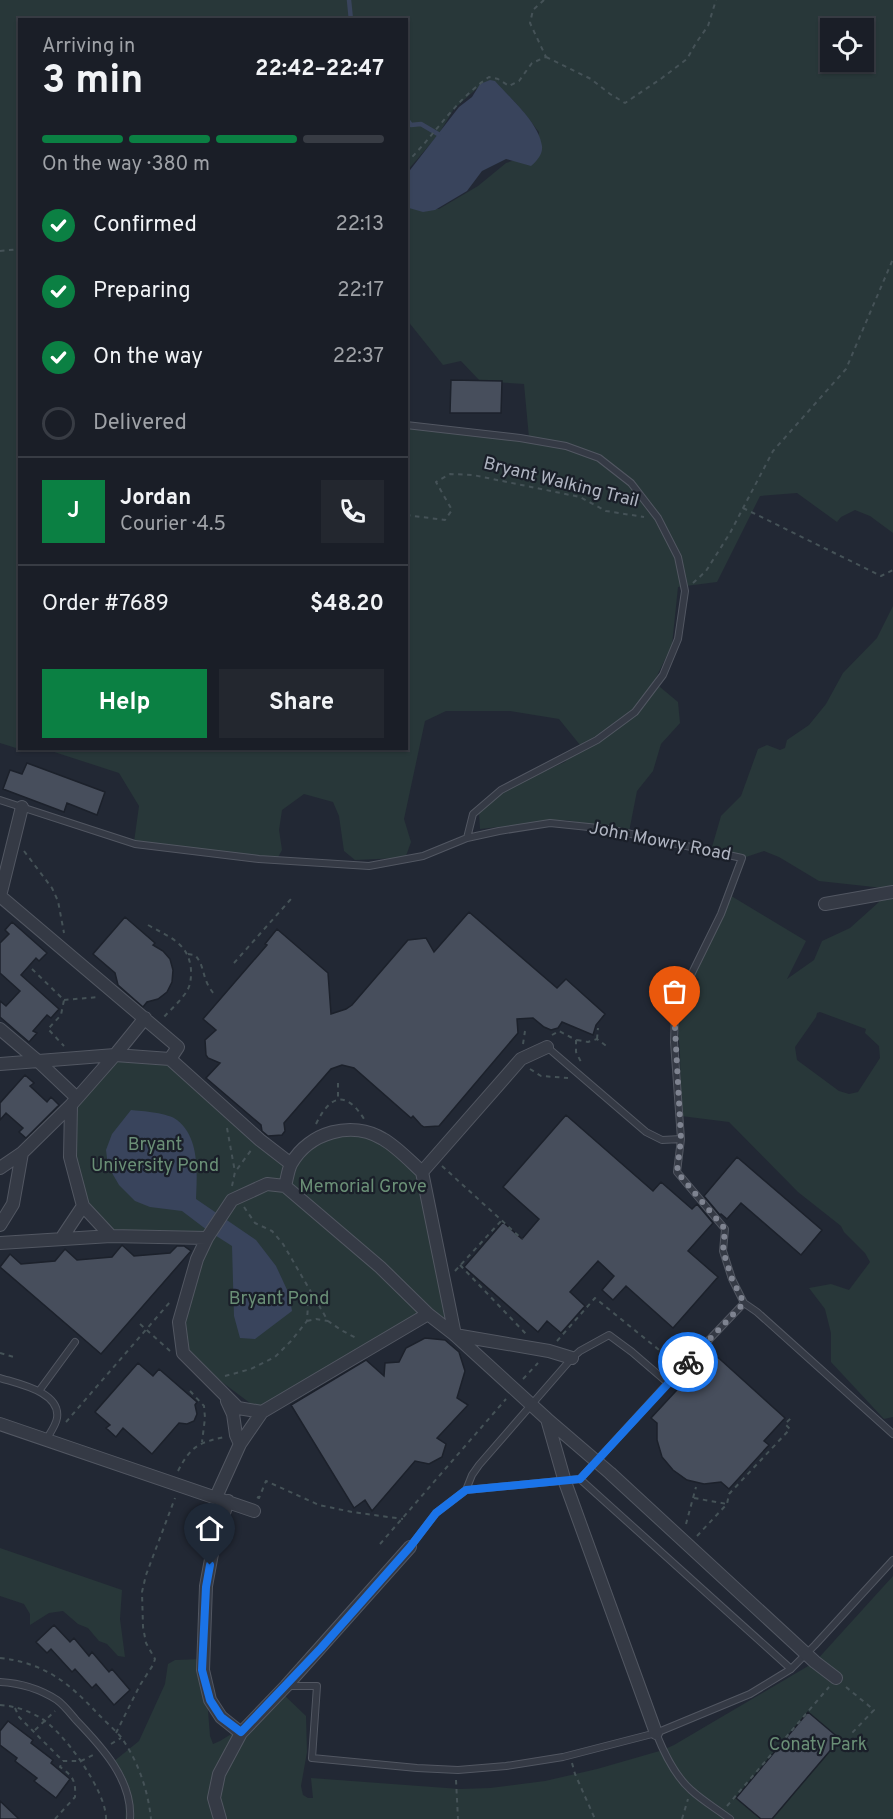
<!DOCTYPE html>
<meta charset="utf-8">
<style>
:root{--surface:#1a1e27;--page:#23272f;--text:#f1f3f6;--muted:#9fa2a7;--line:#383c44;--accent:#0b8043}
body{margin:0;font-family:Overpass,sans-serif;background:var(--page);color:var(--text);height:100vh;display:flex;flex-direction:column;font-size:22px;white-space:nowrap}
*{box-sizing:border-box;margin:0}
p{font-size:20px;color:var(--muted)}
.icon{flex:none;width:33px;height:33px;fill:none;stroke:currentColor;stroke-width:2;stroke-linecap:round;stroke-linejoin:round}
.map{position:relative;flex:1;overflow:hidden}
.side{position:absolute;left:18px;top:18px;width:390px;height:732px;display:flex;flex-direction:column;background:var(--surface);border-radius:0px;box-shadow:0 2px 4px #0004,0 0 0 2px var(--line)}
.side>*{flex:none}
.controls{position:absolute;left:820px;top:18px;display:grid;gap:12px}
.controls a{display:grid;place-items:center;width:54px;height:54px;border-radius:0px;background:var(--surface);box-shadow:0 2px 4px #0004,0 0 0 2px var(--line);font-size:30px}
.pin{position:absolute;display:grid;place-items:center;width:51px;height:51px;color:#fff;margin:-62px -26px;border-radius:50% 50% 50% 0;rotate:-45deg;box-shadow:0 0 6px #0007}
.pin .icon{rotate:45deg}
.courier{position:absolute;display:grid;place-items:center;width:60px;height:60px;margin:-30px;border:4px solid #1a73e8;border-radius:50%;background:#fff;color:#222;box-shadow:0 2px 8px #0007}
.summary em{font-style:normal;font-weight:700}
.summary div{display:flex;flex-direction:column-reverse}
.summary{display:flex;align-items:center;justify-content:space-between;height:102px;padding:0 24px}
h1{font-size:39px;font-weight:700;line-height:45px}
.bar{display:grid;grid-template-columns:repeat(4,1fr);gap:9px 6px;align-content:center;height:72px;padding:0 24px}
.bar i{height:8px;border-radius:4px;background:var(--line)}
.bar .current{background:var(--accent)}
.bar p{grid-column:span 4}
.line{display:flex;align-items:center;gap:15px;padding:0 24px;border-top:2px solid var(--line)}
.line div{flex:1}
.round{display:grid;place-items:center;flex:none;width:63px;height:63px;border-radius:0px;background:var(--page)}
ol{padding:0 24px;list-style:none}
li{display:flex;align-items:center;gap:18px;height:66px}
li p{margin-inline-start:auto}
li .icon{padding:6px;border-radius:50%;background:var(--accent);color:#fff;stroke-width:4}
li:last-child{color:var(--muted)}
li i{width:33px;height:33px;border:3px solid var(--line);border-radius:50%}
.primary-button{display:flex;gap:12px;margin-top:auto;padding:12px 24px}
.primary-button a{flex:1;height:69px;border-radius:0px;background:var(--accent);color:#fff;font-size:24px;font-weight:700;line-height:69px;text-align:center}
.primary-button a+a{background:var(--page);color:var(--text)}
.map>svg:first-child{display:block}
</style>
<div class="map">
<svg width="893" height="1819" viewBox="0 0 893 1819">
<rect width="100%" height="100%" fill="#222834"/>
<path fill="#283739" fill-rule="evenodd" d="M0 0H893V533L870 516 855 510 841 517 837 522 797 493 760 496 717 582 678 587 672 645 654 682 678 702 680 723 661 744 653 771 637 791 629 832 566 820 480 829 479 812 512 786 565 762 580 745 559 719 510 711H446L425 721 404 819 411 842 406 856 400 858 355 860 344 851 339 816 333 802 304 794 282 810 279 830 282 850 276 861 134 842 139 806 119 773 45 749 406 748 407 427 529 438 524 384 480 381 461 361 443 365 407 320V197L421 206 439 209 478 186 506 163 531 155 537 147 539 132C528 119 502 79 483 83L454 109 438 135 407 171 406 20H20V748L22 749H19L0 743ZM831 28H864V62H831Z
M893 606V1417L884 1419 831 1362V1333L825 1309 809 1288 831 1284 849 1290 870 1262 865 1253 844 1232 841 1226 798 1192 729 1122 681 1116 680 1054 678 1027 699 979 691 975 728 894 806 941 787 979 814 960 822 941 850 928 879 902 883 888 819 881 779 857 764 851 740 859 712 847 721 816 741 796 758 749 767 745 780 750 785 748 787 740 809 725 826 704 843 673 877 638ZM820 1012 866 1029 865 1033 879 1046 880 1058 858 1092 849 1094 839 1091 797 1060 795 1047 816 1017 817 1013Z
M115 1055 170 1059 291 1164 310 1141 363 1131 422 1172 455 1335 428 1314 262 1412 183 1353 179 1322 207 1238 111 1236 83 1206 70 1157 71 1105Z
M0 1548 122 1590 120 1619 125 1657 118 1656 107 1644 99 1641 88 1628 78 1624 63 1611 49 1613 30 1625V1614L24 1604 0 1596Z
M893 1576V1819H125C128 1798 122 1781 113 1762L139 1741 165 1684 168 1664 175 1660 204 1659 210 1736 213 1744 220 1741 262 1715 282 1693 306 1716 307 1752 301 1786 303 1795 308 1798H313L311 1778 460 1789 490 1788 545 1781 597 1769 663 1750 674 1745 815 1662Z"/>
<path fill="#39445c" d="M490 80 495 81C510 98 539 123 542 146 543 154 537 161 531 166L506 159 482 171 467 191 435 210 423 212 409 208 407 203V174L459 107 472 97 480 84Z
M131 1110C142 1111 169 1113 177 1120 200 1138 197 1173 196 1199L256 1240 276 1266 289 1294 292 1311 255 1339 240 1338 234 1316 232 1246 207 1230 182 1211 150 1207 135 1201 119 1185 108 1166 106 1150 112 1134Z"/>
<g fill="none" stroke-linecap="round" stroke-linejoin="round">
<path stroke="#39445c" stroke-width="4.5" d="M349 0 351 20
M406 118 411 125 421 124 438 134"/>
</g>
<path fill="#474e5c" stroke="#1c212b" stroke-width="1.5" d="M451 380 502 381 501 413H450Z
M27 763 105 792 97 815 67 803 64 812 3 789 10 770 22 774Z
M469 912 557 988 566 979 605 1014 596 1025 593 1035 562 1022 558 1028 551 1030 544 1027 533 1018 517 1019 518 1033 439 1126 424 1127 421 1125 413 1116 411 1118 354 1068 342 1065 331 1069 284 1123 285 1131 282 1135 268 1136 262 1131 261 1125 206 1078 220 1063 208 1058 206 1055 205 1040 216 1030 203 1019 267 945 265 944 277 929 328 973 331 1014 346 1009 352 1005 408 940 426 938 434 952Z
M125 917 155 943 153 945 163 951 170 959 173 970 172 982 167 992 158 999 147 1002 143 1007 118 985 115 973 93 954Z
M12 922 47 953 39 961 36 958 21 975 59 1009 51 1018 47 1015 33 1031 37 1033 29 1042 0 1017V1001L6 1006 20 991 0 973V943L9 934 5 930Z
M25 1075 34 1083 30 1086 47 1102 51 1097 59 1105 26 1138 19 1132 23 1128 6 1113 0 1120V1103Z
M566 1115 653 1191 661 1182 692 1209 697 1204 713 1223 688 1251 718 1277 673 1328 626 1286 613 1300 602 1290 614 1276 598 1261 570 1292 585 1306 561 1333 547 1321 538 1332 464 1267 503 1222 522 1239 539 1219 503 1187Z
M737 1157 822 1230 801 1255 741 1203 727 1219 721 1214 720 1215 704 1196Z
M122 1245 134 1256 170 1253 177 1246H184L191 1251 101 1354 0 1267 10 1254 21 1264 55 1261 65 1249 77 1260 112 1257Z
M425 1338 445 1340 459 1352 465 1371 457 1398 468 1405 437 1438 446 1444 442 1457 429 1464 415 1461 372 1511 365 1500 354 1508 291 1405 366 1360 384 1376 385 1363 399 1362 406 1348Z
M712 1352 785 1418 764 1441 769 1445 729 1489 721 1482 704 1484 687 1480 673 1470 662 1457 657 1440V1423L651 1418Z
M138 1363 153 1376 159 1369 197 1402 195 1405 197 1414 194 1421 187 1424 179 1423 152 1454 123 1428 116 1437 106 1428 110 1425 95 1412Z
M54 1625 70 1642 74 1638 89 1656 92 1652 109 1672 112 1669 130 1690 114 1705 96 1684 92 1688 75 1669 72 1672 51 1649 47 1653 36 1642Z
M808 1712 840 1739 772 1819H761L736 1798Z
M8 1721 33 1740 31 1743 53 1760 51 1763 70 1779 56 1798 34 1781 37 1778 15 1761 17 1758 0 1745V1731Z
M0 1801 19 1819H0Z"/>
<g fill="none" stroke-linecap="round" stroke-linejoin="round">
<defs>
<path id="lane" d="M406 425 520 438 566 446 599 458 631 483 658 518 678 557 685 591 678 639 663 675 635 712 597 740 501 790 473 814 467 838
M0 800 135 844 259 859 369 866 423 856 467 838 499 831 550 823 608 829 742 858 721 914 691 975 675 1014 674 1042 681 1139 677 1172 725 1229 723 1251 732 1279 744 1303 668 1383 580 1479 466 1490
M547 1047 646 1132 662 1140 681 1139
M744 1303 757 1312 893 1434
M0 1378C19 1384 61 1392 57 1418 56 1425 50 1433 46 1440
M39 1391 75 1342
M580 1479 791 1669
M410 1547 436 1513 466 1490 472 1475 479 1465 572 1358 580 1351 609 1335 632 1352 668 1383
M0 1682C20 1683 40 1689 57 1700 64 1705 70 1713 76 1720 101 1746 133 1780 130 1819
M287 1686H317L312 1758 417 1768 458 1770 506 1766 563 1757 656 1733 750 1694 791 1669 815 1645 893 1560
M656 1733C664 1753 675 1776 691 1790 703 1801 717 1809 730 1819"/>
<path id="street" d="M0 896 178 1047 170 1059 260 1140 291 1164
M0 896 22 807
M825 904 893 892
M0 1029 39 1062 77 1098 71 1105 70 1157 83 1206 111 1236
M0 1064 115 1055 170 1059
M0 1168 22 1153
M422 1172 455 1335 549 1351 572 1358
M285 1186 380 1267 428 1314 455 1335 547 1419 610 1473 815 1662 836 1678
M0 1225 13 1204 22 1153 71 1105 115 1055 145 1018
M61 1239 83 1206
M0 1243 111 1236 207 1238
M262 1412 238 1408 183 1353 179 1322 197 1259 207 1238 232 1200 267 1184 285 1186C287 1179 288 1170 291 1164 309 1132 352 1120 383 1139 397 1147 410 1161 422 1172L521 1059 547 1047
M547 1419 565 1482 656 1733
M0 1424 254 1511
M240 1444 262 1412 428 1314
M216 1497 240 1444 236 1435 233 1414 227 1401
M228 1501 214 1543 206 1586 203 1670 210 1700 221 1717 241 1733
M220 1819 214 1798 219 1774 241 1733 286 1686 410 1547"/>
</defs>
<use href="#lane" stroke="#525762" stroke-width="8"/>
<use href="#street" stroke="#525762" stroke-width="14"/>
<path stroke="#455257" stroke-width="2" stroke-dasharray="4.5 4.5" stroke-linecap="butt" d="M546 57 591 79 610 94 625 103 662 78 687 59 696 43 708 26 716 0
M406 163C436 134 453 102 489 77L498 79 509 86 519 81 532 63 546 57 530 23 533 10 544 0
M0 251 20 249
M743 508 881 576 893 570
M406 515 445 520 452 510 436 482 450 474 473 475 580 497 606 511 644 517
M693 583 706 571 730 533 773 451 846 369 893 259
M24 851 52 888 58 901 64 933
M148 925C169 937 189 943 191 970 191 977 191 983 188 989 183 999 171 1009 163 1018
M188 954 195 955C206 967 201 980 215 995
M234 963 291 899
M32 969 64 1000 61 1015 48 1029 64 1046
M64 1000 99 997
M552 1035 559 1031 576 1040V1052L581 1062
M597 1039 598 1028
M577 1040 588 1042 597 1039 609 1048
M523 1044 525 1031
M530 1069 541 1076 568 1078
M338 1083V1099
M316 1124C330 1095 346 1090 364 1119
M227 1128 235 1172
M442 1166 522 1239
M232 1186 235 1172 252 1149
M244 1207 255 1223 272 1231 283 1244 328 1321 341 1330 358 1339
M460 1265 526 1334
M455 1271 502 1220
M307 1321 316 1319 328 1321
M140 1324 170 1351
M557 1341 595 1298 674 1362
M0 1353 17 1358
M225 1376 251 1369 275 1357 291 1341 307 1321 309 1288
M523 1379 538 1363
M190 1391 204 1406 205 1418 202 1442
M66 1422 170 1302
M178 1471C191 1446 198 1443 224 1437
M257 1497 259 1498 266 1481 319 1505 352 1512 403 1519
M694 1498 727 1504
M686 1524 696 1487
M697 1536 727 1504 729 1494 790 1429 785 1424 792 1417
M380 1544 506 1399
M0 1658C45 1663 69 1683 98 1714 105 1721 114 1729 121 1737 138 1761 148 1790 151 1819
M846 1687 874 1710 851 1734
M0 1705C14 1706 27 1710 39 1717 63 1730 107 1792 106 1819
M15 1708 19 1717 63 1761
M35 1730 55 1711
M116 1733 140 1685 153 1665 155 1659 146 1643 143 1627 142 1592 146 1575 175 1498
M111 1744 121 1738
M572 1763 575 1774 595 1819
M456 1780 458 1819
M727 1806 829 1687
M55 1819 75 1797C76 1781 73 1776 60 1767L63 1761H81L93 1755
M682 1819 688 1799"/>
<use href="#lane" stroke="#353a45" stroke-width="6"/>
<use href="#street" stroke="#353a45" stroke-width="12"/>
</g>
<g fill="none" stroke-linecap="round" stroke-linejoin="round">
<path stroke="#7e8390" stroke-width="6" stroke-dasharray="0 10.8" d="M675 1028 681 1139 677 1172 725 1229 723 1251 732 1279 744 1303 688 1362"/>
<path stroke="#1a73e8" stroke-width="8" d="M210 1565 206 1587 202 1670 210 1700 221 1717 241 1732 321 1648 410 1547 436 1513 466 1490 580 1479 688 1362"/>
</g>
<g text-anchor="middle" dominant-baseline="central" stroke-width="4.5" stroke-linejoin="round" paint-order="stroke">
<g font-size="18" fill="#afb4c1" stroke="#1a1f29">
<text transform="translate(561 483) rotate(14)">Bryant Walking Trail</text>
<text transform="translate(660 842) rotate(11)">John Mowry Road</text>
</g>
<g font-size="18" fill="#6a8f76" stroke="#1a1f29">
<text x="155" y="1145">Bryant<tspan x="155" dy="21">University Pond</tspan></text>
<text x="363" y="1187">Memorial Grove</text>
<text x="279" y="1299">Bryant Pond</text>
<text x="818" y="1745">Conaty Park</text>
</g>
</g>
</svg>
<div class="controls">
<a><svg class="icon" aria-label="locate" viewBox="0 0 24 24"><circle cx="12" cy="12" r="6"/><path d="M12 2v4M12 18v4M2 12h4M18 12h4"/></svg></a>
</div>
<div class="pin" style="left:675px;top:1028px;background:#ea580c"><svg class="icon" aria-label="bag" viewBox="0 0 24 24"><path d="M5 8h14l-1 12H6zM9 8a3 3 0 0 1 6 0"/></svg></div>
<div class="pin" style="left:210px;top:1565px;background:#1f2937"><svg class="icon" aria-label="home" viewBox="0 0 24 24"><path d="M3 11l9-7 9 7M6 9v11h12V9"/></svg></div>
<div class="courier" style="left:688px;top:1362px"><svg class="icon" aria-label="bike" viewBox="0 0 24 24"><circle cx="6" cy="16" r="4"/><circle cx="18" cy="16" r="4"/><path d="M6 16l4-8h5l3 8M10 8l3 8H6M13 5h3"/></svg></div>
<section class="side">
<div class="summary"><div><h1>3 min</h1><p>Arriving in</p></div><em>22:42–22:47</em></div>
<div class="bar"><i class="current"></i><i class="current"></i><i class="current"></i><i></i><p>On the way · 380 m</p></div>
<ol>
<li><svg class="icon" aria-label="check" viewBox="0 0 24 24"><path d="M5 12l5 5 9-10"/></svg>Confirmed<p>22:13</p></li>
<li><svg class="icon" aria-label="check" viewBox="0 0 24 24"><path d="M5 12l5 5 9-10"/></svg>Preparing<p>22:17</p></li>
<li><svg class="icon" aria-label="check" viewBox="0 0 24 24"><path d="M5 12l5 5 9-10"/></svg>On the way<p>22:37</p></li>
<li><i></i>Delivered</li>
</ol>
<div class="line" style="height:108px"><b class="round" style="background:var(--accent);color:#fff">J</b><div><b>Jordan</b><p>Courier · 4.5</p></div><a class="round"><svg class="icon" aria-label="phone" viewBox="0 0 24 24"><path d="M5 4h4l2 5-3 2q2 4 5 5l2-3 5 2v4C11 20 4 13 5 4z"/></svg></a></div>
<div class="line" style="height:78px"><div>Order #7689</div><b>$48.20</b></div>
<div class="primary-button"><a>Help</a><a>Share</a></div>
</section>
</div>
